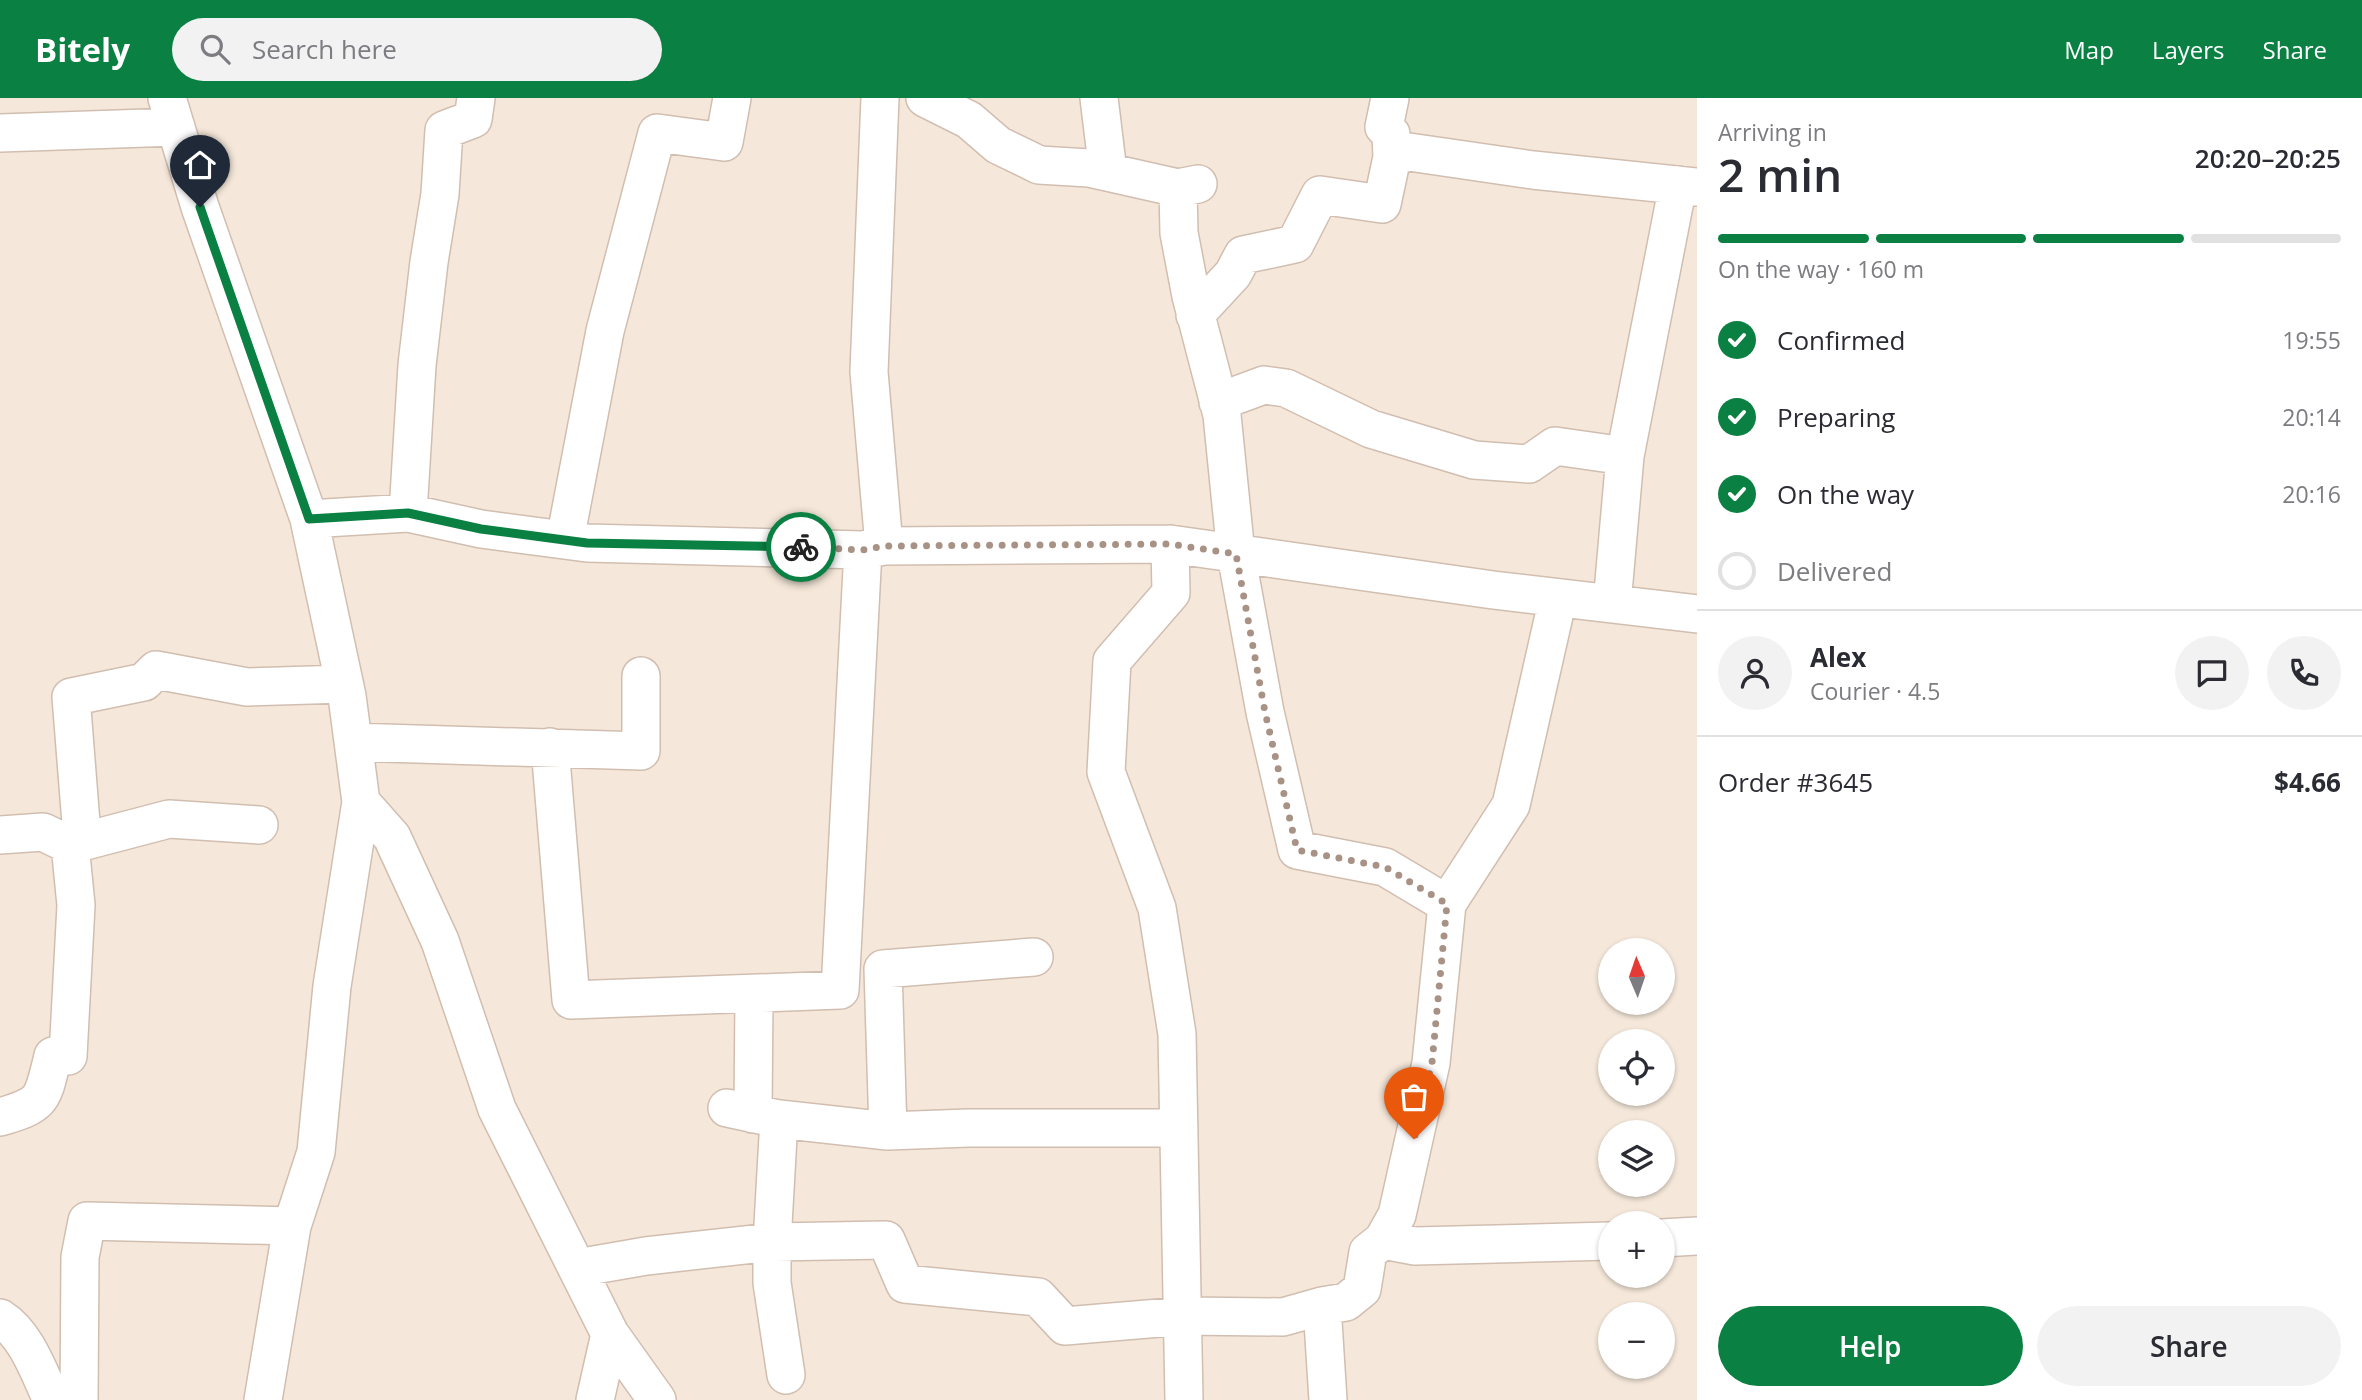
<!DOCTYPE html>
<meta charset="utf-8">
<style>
:root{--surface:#fff;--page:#f2f2f3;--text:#2b2b33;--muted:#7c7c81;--line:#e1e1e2;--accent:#0b8043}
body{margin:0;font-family:"Open Sans",sans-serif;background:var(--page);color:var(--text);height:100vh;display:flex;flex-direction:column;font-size:26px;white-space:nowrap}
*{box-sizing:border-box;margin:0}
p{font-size:23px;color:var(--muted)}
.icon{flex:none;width:38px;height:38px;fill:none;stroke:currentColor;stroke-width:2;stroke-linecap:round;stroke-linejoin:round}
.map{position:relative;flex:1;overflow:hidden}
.sheet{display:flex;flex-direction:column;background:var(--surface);width:665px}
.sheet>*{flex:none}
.needle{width:46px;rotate:358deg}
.tools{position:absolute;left:1598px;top:840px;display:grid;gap:14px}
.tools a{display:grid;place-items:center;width:77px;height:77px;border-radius:50%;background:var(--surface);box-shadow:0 2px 5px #0004;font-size:35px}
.pin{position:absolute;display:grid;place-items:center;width:60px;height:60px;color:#fff;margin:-72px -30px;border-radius:50% 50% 50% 0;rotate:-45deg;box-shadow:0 0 7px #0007}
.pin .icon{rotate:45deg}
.courier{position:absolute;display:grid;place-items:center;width:70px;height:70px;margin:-35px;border:5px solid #0b8043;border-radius:50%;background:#fff;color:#222;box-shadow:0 2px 9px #0007}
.summary em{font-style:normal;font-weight:600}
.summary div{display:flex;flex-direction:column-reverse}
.summary{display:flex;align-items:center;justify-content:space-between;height:119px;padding:0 21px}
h1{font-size:46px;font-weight:600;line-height:52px}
.bar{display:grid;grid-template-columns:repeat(4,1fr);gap:10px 7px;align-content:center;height:84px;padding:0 21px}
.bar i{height:9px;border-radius:5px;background:var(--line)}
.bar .current{background:var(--accent)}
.bar p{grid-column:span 4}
.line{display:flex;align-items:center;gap:18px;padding:0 21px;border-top:2px solid var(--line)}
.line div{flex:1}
.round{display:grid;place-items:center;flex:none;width:74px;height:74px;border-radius:37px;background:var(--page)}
ol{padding:0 21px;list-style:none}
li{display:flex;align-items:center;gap:21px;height:77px}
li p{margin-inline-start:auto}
li .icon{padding:7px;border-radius:50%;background:var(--accent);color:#fff;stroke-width:4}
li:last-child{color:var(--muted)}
li i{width:38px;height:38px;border:4px solid var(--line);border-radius:50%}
.primary-button{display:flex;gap:14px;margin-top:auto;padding:14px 21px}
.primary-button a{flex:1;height:80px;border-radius:42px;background:var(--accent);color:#fff;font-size:28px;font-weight:600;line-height:80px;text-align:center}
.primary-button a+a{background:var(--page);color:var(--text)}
header{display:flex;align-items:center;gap:42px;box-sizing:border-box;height:98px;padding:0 35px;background:var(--accent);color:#fff}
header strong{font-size:33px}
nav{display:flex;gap:38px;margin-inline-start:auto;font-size:24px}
.search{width:490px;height:63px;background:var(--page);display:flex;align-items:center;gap:18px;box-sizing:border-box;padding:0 24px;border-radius:38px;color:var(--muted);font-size:26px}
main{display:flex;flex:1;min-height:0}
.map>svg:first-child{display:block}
</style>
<header>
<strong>Bitely</strong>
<div class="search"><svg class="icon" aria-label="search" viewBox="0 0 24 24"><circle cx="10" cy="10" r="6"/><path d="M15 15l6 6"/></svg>Search here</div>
<nav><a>Map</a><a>Layers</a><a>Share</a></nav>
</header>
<main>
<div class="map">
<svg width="1697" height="1302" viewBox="0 0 1697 1302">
<rect width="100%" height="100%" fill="#fdf6ec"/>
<path fill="#f5e8da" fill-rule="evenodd" d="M0 0H1697V1302H0ZM1610 852H1662V905H1610ZM1610 943H1662V996H1610ZM1610 1034H1662V1087H1610ZM1610 1125H1662V1178H1610ZM1610 1216H1662V1269H1610Z"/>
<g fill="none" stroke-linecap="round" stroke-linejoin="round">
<defs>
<path id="minor" d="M167 0 200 109 309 421 347 598 361 704 332 888 316 1054 292 1128 263 1302
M880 0 869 274 884 448
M925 0 969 22 998 47 1039 67 1089 70 1178 90 1198 86
M1099 0 1108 74
M0 35 176 29
M1392 59 1409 54 1533 72 1697 89
M1178 90 1179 135 1191 198 1222 317 1236 456 1265 614 1297 752 1385 769 1447 806
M1195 217 1233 176 1243 157 1295 146 1320 97 1382 106 1392 59 1391 36 1384 29 1390 0
M1218 304 1264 287 1286 290 1371 331 1474 362 1529 366 1555 348 1625 358
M408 415 417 267 429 164 440 96 444 32 473 21 476 0
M309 421 408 415 481 431 587 445 863 452 884 448 1170 446 1493 492 1697 516
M565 442 605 233 657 35 724 44 732 0
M1170 446 1171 495 1112 563 1106 674 1157 810 1177 936 1184 1302
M1612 506 1625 358 1678 87
M353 644 641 653V578
M550 649 571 902 840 892 863 452
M361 704 392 739 440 843 497 1011 610 1236 657 1302
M0 737 43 734 70 747 169 721 259 727
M727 1010 779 1021 888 1033 968 1030H1179
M753 1016 754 897
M0 1019C45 1006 42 1002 53 958H68L76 807 70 747 81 725 71 599 144 584 156 572 247 589 344 586
M779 1021 772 1144V1185L786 1277
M888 1033 883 871 1034 859
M1662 1140 1697 1138
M1383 1142 1415 1148 1610 1143
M577 1170 646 1158 772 1144 886 1142 905 1186 1038 1199 1065 1228 1183 1218 1283 1219 1322 1208 1346 1204 1362 1191 1368 1154 1383 1142 1397 1117 1431 965 1447 806 1511 707 1558 500
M1322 1208 1328 1302
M0 1220C27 1237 39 1275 52 1302
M79 1302 80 1159 87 1123 292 1128
M595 1302 610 1236"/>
</defs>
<use href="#minor" stroke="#d1beb0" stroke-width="40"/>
<use href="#minor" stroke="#fff" stroke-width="37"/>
</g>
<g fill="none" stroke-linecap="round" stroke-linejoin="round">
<path stroke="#a89285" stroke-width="7" stroke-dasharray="0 12.6" d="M801 449 863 452 884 448 1170 446 1236 456 1265 614 1297 752 1385 769 1447 806 1432 965 1414 1041"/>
<path stroke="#0b8043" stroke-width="9" d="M200 109 309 421 408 415 481 431 587 445 801 449"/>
</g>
</svg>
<div class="tools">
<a><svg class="needle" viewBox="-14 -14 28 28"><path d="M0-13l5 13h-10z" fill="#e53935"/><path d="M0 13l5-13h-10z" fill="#7c7c81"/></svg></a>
<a><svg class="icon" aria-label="locate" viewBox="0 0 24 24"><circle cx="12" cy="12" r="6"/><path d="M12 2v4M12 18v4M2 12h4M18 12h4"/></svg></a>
<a><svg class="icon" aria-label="layers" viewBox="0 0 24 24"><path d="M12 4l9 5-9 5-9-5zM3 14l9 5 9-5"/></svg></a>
<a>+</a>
<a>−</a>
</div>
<div class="pin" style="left:1414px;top:1041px;background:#ea580c"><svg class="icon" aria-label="bag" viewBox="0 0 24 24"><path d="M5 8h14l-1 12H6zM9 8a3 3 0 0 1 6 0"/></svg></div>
<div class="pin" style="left:200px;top:109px;background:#1f2937"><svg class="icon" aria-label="home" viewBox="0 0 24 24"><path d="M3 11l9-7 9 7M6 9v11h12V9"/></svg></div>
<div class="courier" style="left:801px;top:449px"><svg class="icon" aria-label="bike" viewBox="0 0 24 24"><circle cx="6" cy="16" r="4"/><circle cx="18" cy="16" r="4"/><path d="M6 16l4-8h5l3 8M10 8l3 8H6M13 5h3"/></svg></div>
</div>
<section class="sheet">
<div class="summary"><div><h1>2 min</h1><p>Arriving in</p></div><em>20:20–20:25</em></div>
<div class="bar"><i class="current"></i><i class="current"></i><i class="current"></i><i></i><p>On the way · 160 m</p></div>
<ol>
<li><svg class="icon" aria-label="check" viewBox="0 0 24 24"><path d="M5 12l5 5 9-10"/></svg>Confirmed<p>19:55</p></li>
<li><svg class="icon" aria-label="check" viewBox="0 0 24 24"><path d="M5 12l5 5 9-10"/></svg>Preparing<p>20:14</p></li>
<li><svg class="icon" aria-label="check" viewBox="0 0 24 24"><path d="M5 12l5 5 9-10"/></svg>On the way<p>20:16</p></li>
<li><i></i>Delivered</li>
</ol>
<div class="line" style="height:126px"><a class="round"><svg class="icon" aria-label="person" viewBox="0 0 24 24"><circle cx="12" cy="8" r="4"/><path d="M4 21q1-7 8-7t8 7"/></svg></a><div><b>Alex</b><p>Courier · 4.5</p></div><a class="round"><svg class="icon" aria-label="chat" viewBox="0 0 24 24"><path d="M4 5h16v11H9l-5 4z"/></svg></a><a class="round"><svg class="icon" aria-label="phone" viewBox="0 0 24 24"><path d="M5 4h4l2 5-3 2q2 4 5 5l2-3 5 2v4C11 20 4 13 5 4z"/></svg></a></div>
<div class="line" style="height:91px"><div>Order #3645</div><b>$4.66</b></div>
<div class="primary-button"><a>Help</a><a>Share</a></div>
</section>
</main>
